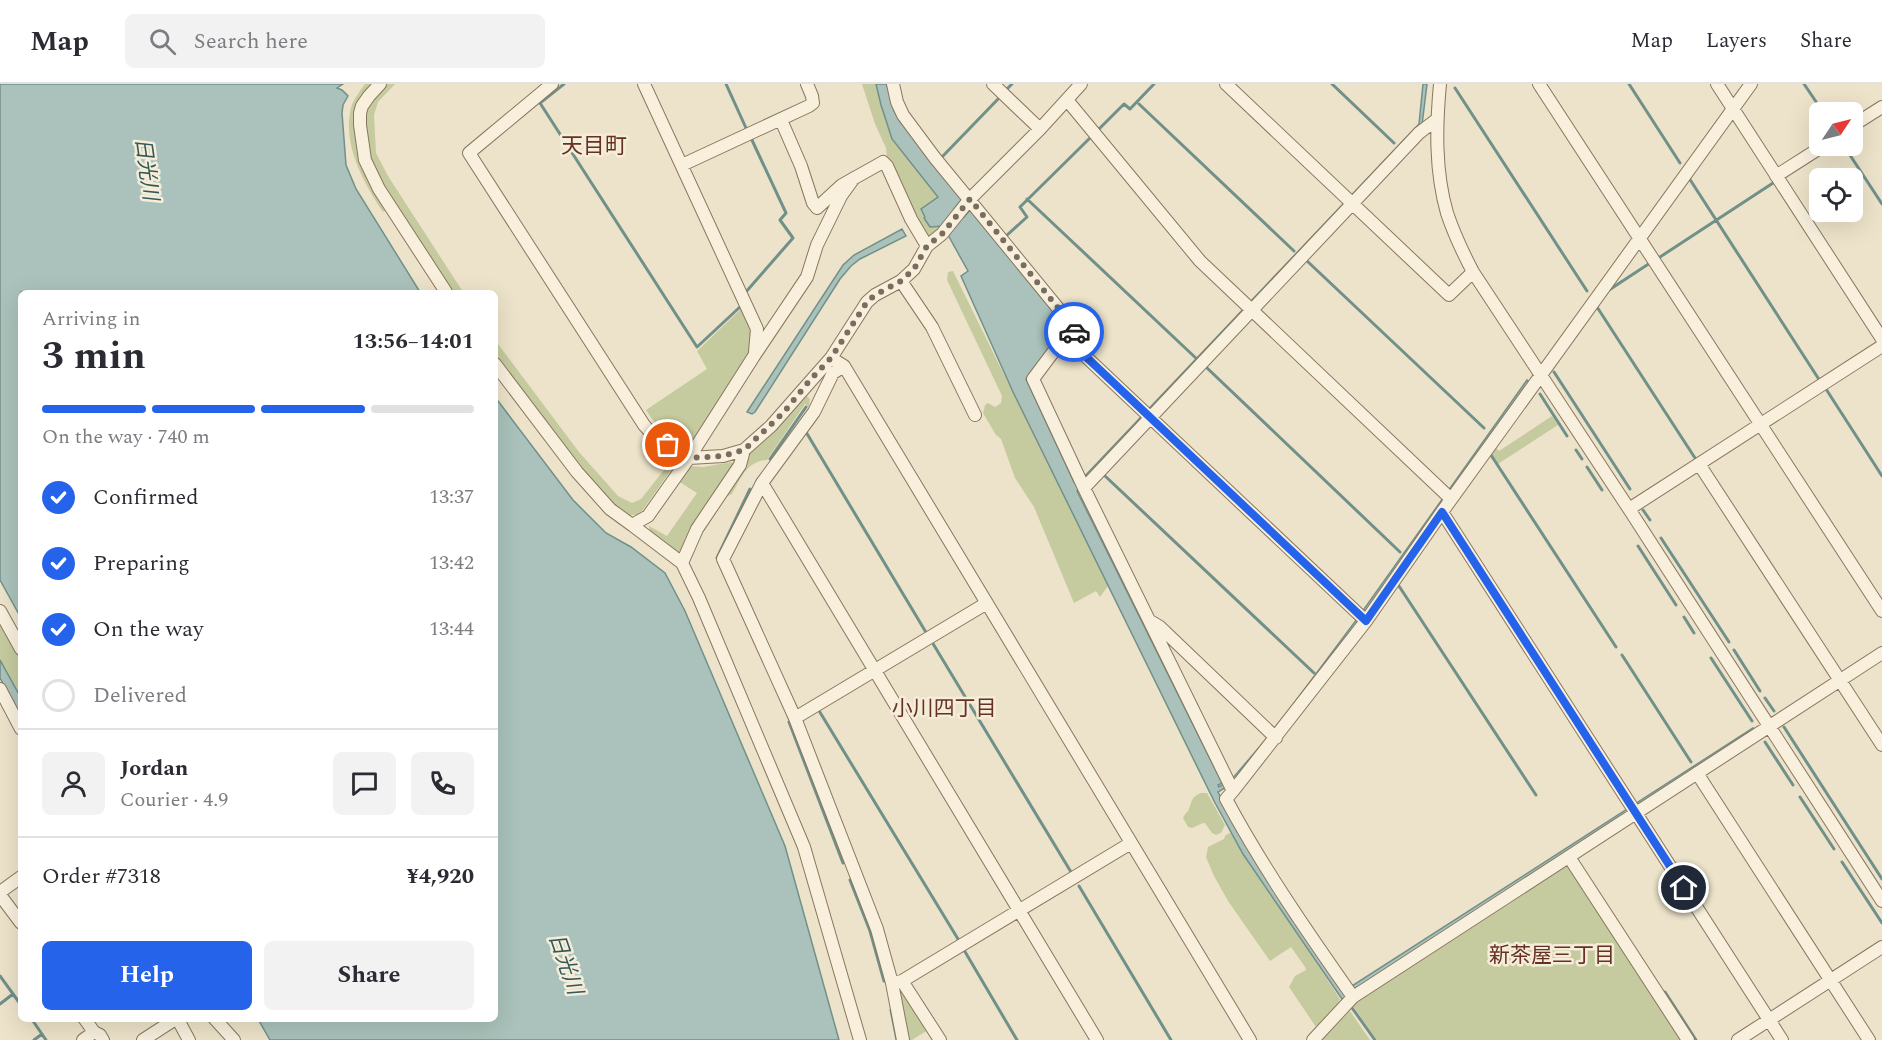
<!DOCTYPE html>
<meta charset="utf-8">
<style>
:root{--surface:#fff;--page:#f2f2f3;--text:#2b2b33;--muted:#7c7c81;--line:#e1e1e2;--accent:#2563eb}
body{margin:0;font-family:Spectral,"Noto Sans JP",serif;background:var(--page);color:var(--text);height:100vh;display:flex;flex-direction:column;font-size:22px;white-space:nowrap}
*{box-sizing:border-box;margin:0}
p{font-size:20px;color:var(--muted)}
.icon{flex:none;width:33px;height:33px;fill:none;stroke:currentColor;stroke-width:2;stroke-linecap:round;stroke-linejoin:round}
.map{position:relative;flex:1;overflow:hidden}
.side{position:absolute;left:18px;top:206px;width:480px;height:732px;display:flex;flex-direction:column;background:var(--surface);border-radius:9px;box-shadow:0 6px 24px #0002}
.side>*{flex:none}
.needle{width:39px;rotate:55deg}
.tools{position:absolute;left:1809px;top:18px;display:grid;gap:12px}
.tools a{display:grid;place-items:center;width:54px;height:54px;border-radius:9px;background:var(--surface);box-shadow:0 6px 24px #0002;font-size:30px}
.pin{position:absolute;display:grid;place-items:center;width:51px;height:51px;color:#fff;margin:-26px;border:3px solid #fff;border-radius:50%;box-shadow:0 2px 6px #0007}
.courier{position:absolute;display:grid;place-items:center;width:60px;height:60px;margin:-30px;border:4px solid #2563eb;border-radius:50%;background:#fff;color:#222;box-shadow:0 2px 8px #0007}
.headline em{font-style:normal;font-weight:700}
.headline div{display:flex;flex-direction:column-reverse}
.headline{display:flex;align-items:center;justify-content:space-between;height:102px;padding:0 24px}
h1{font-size:39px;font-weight:700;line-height:45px}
.bar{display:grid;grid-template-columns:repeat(4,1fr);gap:9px 6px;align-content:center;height:72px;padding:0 24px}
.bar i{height:8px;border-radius:4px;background:var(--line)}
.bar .selected{background:var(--accent)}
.bar p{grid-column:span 4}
.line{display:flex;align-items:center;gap:15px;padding:0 24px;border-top:2px solid var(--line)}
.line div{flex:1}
.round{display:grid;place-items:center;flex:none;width:63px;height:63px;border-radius:9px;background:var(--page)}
ol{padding:0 24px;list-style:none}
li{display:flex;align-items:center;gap:18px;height:66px}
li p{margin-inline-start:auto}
li .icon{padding:6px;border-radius:50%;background:var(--accent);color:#fff;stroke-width:4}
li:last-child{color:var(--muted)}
li i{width:33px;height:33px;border:3px solid var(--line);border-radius:50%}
.primary-button{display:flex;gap:12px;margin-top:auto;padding:12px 24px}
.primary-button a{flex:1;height:69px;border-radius:9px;background:var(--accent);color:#fff;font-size:24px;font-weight:700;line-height:69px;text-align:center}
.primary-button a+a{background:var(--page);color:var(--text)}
header{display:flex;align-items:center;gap:36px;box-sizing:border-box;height:84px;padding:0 30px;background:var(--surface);border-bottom:2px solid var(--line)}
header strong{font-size:28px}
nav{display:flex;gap:33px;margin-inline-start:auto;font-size:21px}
.search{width:420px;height:54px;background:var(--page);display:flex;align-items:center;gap:15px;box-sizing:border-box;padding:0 21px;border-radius:9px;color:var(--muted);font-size:22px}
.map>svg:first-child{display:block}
</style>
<header>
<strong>Map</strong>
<div class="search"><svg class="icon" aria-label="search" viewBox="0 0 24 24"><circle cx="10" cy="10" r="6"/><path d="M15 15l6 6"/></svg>Search here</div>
<nav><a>Map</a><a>Layers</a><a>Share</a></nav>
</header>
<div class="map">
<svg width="1882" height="956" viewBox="0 0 1882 956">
<rect width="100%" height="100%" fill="#ede3ca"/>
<path fill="#c5cb9e" d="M365 0H374L355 40 387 125 383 128C364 99 342 61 351 24 353 16 360 7 365 0Z
M386 0H395L378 18 374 31 376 69 388 92 463 208H451L386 107 370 75 365 38 368 22Z
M862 0H876L881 21 892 55 938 113 925 133 930 143 943 142 941 146H938L928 154 887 74 886 64 875 40Z
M953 187 1108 502 1100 513 1096 507 1074 519 1034 423 1015 394 1001 355 996 351 983 329 985 321 988 319 995 323 1001 319 1002 312 947 196 948 188Z
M744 222 754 243 750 269 693 362C672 362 656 342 646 326L707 285 697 267Z
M495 256 579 368 618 412 632 419 641 415 671 377V370L674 372 676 379 642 427 637 431H629L616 425 578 383 495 273Z
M807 312 810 315 809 323 805 320 767 376C747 377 741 394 732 410L728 412 727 410 753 364 801 314Z
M1552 332 1558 341 1498 380 1490 367 1494 361 1499 367Z
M732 378 736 382 679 471 650 449 649 442 667 452 697 409 678 397 687 382 703 383Z
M0 537 21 575V614L0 576Z
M1201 709H1207L1225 741 1221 749 1216 751 1212 749 1205 739H1203L1192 744 1188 743 1183 734C1184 731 1186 729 1188 727 1193 718 1189 714 1201 709Z
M1229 749 1232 750 1340 915 1335 925 1318 944 1316 943 1289 903 1295 892 1306 886 1305 883 1291 863 1270 877 1228 817 1214 792 1206 773 1208 763 1224 755 1225 752Z
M1567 782H1571L1682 956H1377L1353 922 1360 914Z
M903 905 928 946 912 956H908L899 906Z
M1350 927 1370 956H1322Z"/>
<path fill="#aac2bb" stroke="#719089" stroke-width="1.5" d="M0 0H343L337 4 342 6 348 12 343 21 342 29 346 81 356 105 420 208H21V534L0 496Z
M876 0H887L894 27 900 37 962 115 954 125 964 133 970 126 1066 243 1026 295 1074 398 1082 395 1419 40 1423 0H1427L1422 41 1077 407 1222 699 1218 701 1219 703 1232 695 1274 646 1357 535 1527 296 1530 299 1361 537 1236 697 1218 708 1239 748 1352 902 1753 644 1754 647 1344 918 1243 770 1214 717 1013 308 961 192 968 187 943 142 930 143 924 134 925 133 921 125 938 113 892 55 881 21Z
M902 145 906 152 860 175 851 182 840 195 755 328 752 330 747 328 843 181 854 171Z
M495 313 573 416 606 449 631 463 665 489 685 527 785 762 839 956H270L258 935 495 934Z
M0 576 21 614V632L0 594Z"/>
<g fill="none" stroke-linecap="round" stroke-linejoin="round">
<path stroke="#719089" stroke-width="3" d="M564 0 540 19 697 263 741 222
M726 0 746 44
M1332 0 1394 59
M1629 0 1680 79
M1804 0 1823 28
M1455 4 1587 207
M1005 7 1012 0
M1139 20 1294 167
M1098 46 1124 20 1130 25 1154 0
M1844 62 1882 120
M941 74 1000 13
M1689 94 1820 297
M1027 115 1199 277
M1006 152 1027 133 1020 123 1092 52
M1660 173 1773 99
M1306 176 1484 344
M1609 206 1650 179
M745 209 793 154 780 136 786 129 751 54
M1597 223 1695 374
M1206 283 1400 468
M1554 288 1630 405
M1826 305 1882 392
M1540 310 1567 352
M806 348 927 550
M1576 366 1582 375
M1489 368 1616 563
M770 375 806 323
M1587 383 1602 406
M1104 391 1314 589
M1643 426 1650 436
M1661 454 1729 558
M1638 462 1676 521
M717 474 750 405
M1397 499 1536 711
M1684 533 1694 549
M932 558 1071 788
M1734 566 1760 607
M1622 571 1691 678
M1711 574 1752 637
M1765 614 1774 627
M818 625 958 855
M789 638 843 779
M1784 643 1882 795
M1765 658 1793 701
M1800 713 1834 765
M1842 778 1882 839
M850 796 870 847 884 897
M1079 802 1171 956
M964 866 1017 956
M0 892 21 921
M1665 908 1696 956
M0 920 13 910
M1350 921 1375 956
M891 926 897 956
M31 934 46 956
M34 956 42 950"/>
<defs>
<path id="minor" d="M380 0 369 12 362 22 360 29V41L365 76 379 105 446 208
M552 0 469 69 644 341 653 351 689 374 723 372 744 366 771 342 831 274 867 218 875 211 901 197 914 185 927 162 942 150 970 115 1040 45 1081 0
M644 0 757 245 755 268
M893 0 897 18 903 31 935 74 1071 240 1083 270 1366 537
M993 0 1040 45
M1226 0 1449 211 1473 188
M1440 0C1436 43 1435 87 1447 129 1454 150 1463 169 1473 188L1629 425 1882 817
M1539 0 1882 527
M1717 0 1882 255
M1067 16 1200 177 1451 415
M781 36 801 82 813 119 817 124 842 101 883 78 887 82 911 135 927 162
M1852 42 1882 23
M682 81 809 22 813 19 812 12 807 0
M1776 92 1823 62
M901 197 932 243 975 331
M1072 243 1033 295 1084 404 1233 707 1366 537 1442 428 1751 0
M831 274 844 282 1250 956
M495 280 577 388 610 425 632 441 648 432 689 374 754 272 807 193 817 161 841 112 854 94
M844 282 833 289 814 328 762 399 723 475 795 634 877 845 892 899 903 956
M744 366 740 381 697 445 682 479 699 514 804 763 860 956
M1699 380 1882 661
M762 399 1097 956
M1084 404 1419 49 1436 36
M1629 425 1882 262
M1442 428 1782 956
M632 441 682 479
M0 527 21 565
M1150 537 1160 543 1276 654
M0 605 21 645
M795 634 987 519
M1697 689 1869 956
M1233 707 1226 715C1263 784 1308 849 1353 913
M1569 773 1688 956
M0 808 21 793
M0 811 21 839
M902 897 940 956
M892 899 902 897 1131 759
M84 934 94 948 100 951 103 956
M177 934 189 956
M214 934 234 956
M83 956 94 948
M143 956 177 934
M1313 956 1353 913 1882 569
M1738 956 1882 863"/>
</defs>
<use href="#minor" stroke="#89765f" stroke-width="14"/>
<use href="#minor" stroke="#f8f0dd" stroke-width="12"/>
</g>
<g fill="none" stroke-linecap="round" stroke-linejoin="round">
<path stroke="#796d5d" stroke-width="6" stroke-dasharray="0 10.8" d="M668 361 689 374 723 372 744 366 784 328 810 296 831 274 867 218 875 211 901 197 914 185 927 162 942 150 970 115 1071 240 1074 248"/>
<path stroke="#2563eb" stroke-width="8" d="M1074 248 1083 270 1366 537 1442 428 1684 804"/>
</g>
<g text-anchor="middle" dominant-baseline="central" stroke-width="5" stroke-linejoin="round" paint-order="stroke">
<g font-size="21" font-style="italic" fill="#325957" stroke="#f5edd9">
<text transform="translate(146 85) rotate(82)">日光川</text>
<text transform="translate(565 880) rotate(71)">日光川</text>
</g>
<g font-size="21" fill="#653123" stroke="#f5edd9">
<text x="944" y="625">小川四丁目</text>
<text x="1552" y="872">新茶屋三丁目</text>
</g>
<g font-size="22" fill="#653123" stroke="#f5edd9">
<text x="594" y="62">天目町</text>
</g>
</g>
</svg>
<div class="tools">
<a><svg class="needle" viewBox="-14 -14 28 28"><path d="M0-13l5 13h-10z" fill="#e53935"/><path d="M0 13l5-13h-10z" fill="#7c7c81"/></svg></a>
<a><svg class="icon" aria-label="locate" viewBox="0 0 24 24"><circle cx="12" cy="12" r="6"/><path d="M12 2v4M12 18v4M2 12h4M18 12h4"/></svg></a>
</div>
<div class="pin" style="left:668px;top:361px;background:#ea580c"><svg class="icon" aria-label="bag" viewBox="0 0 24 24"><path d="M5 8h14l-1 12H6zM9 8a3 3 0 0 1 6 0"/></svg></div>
<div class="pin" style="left:1684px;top:804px;background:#1f2937"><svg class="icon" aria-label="home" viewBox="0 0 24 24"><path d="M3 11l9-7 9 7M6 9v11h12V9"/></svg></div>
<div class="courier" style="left:1074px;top:248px"><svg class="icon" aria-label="car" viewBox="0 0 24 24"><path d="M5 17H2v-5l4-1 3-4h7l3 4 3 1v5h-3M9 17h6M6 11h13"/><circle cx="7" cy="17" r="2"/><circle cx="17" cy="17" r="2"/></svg></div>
<section class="side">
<div class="headline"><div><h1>3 min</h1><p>Arriving in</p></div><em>13:56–14:01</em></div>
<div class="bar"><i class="selected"></i><i class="selected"></i><i class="selected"></i><i></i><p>On the way · 740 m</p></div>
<ol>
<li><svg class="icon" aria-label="check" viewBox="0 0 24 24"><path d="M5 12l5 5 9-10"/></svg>Confirmed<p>13:37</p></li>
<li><svg class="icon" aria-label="check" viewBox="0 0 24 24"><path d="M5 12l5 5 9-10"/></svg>Preparing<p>13:42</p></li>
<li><svg class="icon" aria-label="check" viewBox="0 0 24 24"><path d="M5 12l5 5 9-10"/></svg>On the way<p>13:44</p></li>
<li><i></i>Delivered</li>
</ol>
<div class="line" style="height:108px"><a class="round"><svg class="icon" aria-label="person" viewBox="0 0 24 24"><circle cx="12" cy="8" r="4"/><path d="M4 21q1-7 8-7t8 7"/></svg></a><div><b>Jordan</b><p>Courier · 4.9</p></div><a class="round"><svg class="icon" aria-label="chat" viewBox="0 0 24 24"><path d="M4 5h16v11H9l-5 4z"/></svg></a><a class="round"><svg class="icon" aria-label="phone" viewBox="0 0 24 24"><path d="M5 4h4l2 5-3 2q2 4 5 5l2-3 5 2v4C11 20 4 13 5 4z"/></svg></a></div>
<div class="line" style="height:78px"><div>Order #7318</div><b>¥4,920</b></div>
<div class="primary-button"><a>Help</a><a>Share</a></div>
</section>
</div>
